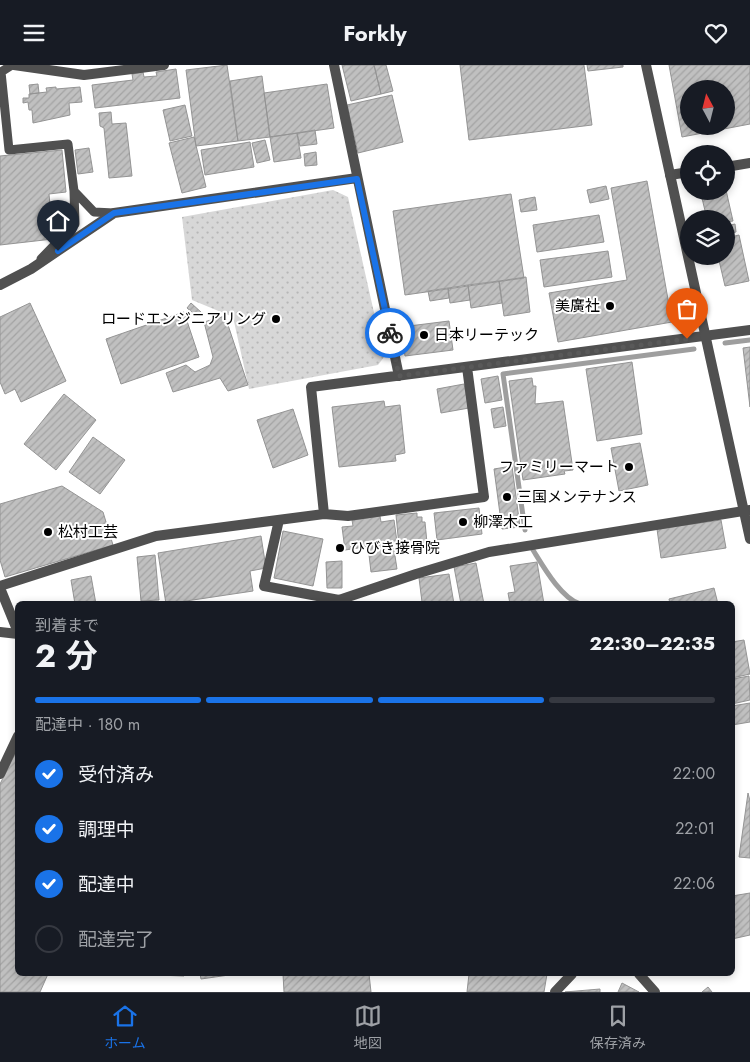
<!DOCTYPE html>
<html lang="ja">
<meta charset="utf-8">
<style>
:root{--surface:#171b24;--page:#20242c;--text:#f1f3f6;--muted:#9ea1a6;--line:#363941;--accent:#1a73e8}
body{margin:0;font-family:Jost,"Noto Sans JP",sans-serif;background:var(--page);color:var(--text);height:100vh;display:flex;flex-direction:column;font-size:19px;white-space:nowrap}
*{box-sizing:border-box;margin:0}
p{font-size:16px;color:var(--muted)}
.icon{flex:none;width:28px;height:28px;fill:none;stroke:currentColor;stroke-width:2;stroke-linecap:round;stroke-linejoin:round}
.map{position:relative;flex:1;overflow:hidden}
.drawer{position:absolute;left:15px;top:536px;width:720px;height:375px;display:flex;flex-direction:column;background:var(--surface);border-radius:8px;box-shadow:0 2px 8px #0003}
.drawer>*{flex:none}
.needle{width:32px;rotate:353deg}
.buttons{position:absolute;left:680px;top:15px;display:grid;gap:10px}
.buttons a{display:grid;place-items:center;width:55px;height:55px;border-radius:50%;background:var(--surface);box-shadow:0 2px 8px #0003;font-size:25px}
.pin{position:absolute;display:grid;place-items:center;width:42px;height:42px;color:#fff;margin:-51px -21px;border-radius:50% 50% 50% 0;rotate:-45deg;box-shadow:0 0 5px #0007}
.pin .icon{rotate:45deg}
.courier{position:absolute;display:grid;place-items:center;width:50px;height:50px;margin:-25px;border:4px solid #1a73e8;border-radius:50%;background:#fff;color:#222;box-shadow:0 1px 6px #0007}
.headline em{font-style:normal;font-weight:700}
.headline div{display:flex;flex-direction:column-reverse}
.headline{display:flex;align-items:center;justify-content:space-between;height:85px;padding:0 20px}
h1{font-size:32px;font-weight:700;line-height:38px}
.bar{display:grid;grid-template-columns:repeat(4,1fr);gap:8px 5px;align-content:center;height:60px;padding:0 20px}
.bar i{height:6px;border-radius:4px;background:var(--line)}
.bar .on{background:var(--accent)}
.bar p{grid-column:span 4}
ol{padding:0 20px;list-style:none}
li{display:flex;align-items:center;gap:15px;height:55px}
li p{margin-inline-start:auto}
li .icon{padding:5px;border-radius:50%;background:var(--accent);color:#fff;stroke-width:4}
li:last-child{color:var(--muted)}
li i{width:28px;height:28px;border:2px solid var(--line);border-radius:50%}
header{display:flex;justify-content:space-between;align-items:center;height:65px;padding:0 20px;background:var(--surface);font-size:22px;font-weight:700}
.tab-bar{display:flex;justify-content:space-around;align-items:center;height:70px;border-top:1px solid var(--line);background:var(--surface);font-size:14px;color:var(--muted)}
.tab-bar a{display:grid;justify-items:center;gap:2px}
.tab-bar .on{color:var(--accent)}
.map>svg:first-child{display:block}
</style>
<header><svg class="icon" aria-label="menu" viewBox="0 0 24 24"><path d="M4 6h16M4 12h16M4 18h16"/></svg>Forkly<svg class="icon" aria-label="heart" viewBox="0 0 24 24"><path d="M12 20l-8-8c-3-5 5-10 8-4 3-6 11-1 8 4z"/></svg></header>
<div class="map">
<svg width="750" height="927" viewBox="0 0 750 927">
<defs>
<pattern id="park-dots" width="8" height="8" patternUnits="userSpaceOnUse" patternTransform="scale(1.25)"><rect width="8" height="8" fill="#d7d7d7"/><path d="M2 2h.1M6 6h.1" fill="none" stroke="#b7b7b7" stroke-width="1.8" stroke-linecap="round"/></pattern>
<pattern id="building-hatch" width="6" height="6" patternUnits="userSpaceOnUse" patternTransform="scale(1.25)"><rect width="6" height="6" fill="#c0c0c0"/><path d="M-1 1l2-2M0 6l6-6M5 7l2-2" fill="none" stroke="#a3a3a3"/></pattern>
</defs>
<rect width="100%" height="100%" fill="#fff"/>
<path fill="url(#park-dots)" d="M333 125 348 132 384 292 378 300 249 324 233 252 192 235 182 152Z"/>
<g fill="none" stroke-linecap="round" stroke-linejoin="round">
<path stroke="#9e9e9e" stroke-width="5" d="M725 278 750 275
M525 465 503 309 694 284
M533 485C543 501 561 533 580 539"/>
</g>
<path fill="url(#building-hatch)" stroke="#949494" fill-rule="evenodd" d="M227 0 238 76 196 81 186 5Z
M342 0H374L381 29 351 36Z
M374 0H386L393 26 381 29Z
M460 0H584L592 60 469 75Z
M587 0H623V2L588 6Z
M669 0H750V59L682 72ZM689 24H726V61H689Z
M176 4 180 33 95 43 92 20 133 15 132 9 143 7 144 12 157 11 156 7Z
M262 11 270 72 238 76 230 16Z
M38 19 39 28 30 29 29 20Z
M327 19 334 63 270 72 264 28Z
M56 22V24L80 22 82 37 69 38 70 50 33 58 32 45H29L28 37 23 38V33H29V29L47 27 46 23Z
M392 30 403 77 358 88 347 40Z
M185 40 192 71 170 76 163 45Z
M111 47 112 59 126 58 132 111 109 113 104 63 100 61 99 48Z
M315 65 317 79 300 81 297 68Z
M297 68 301 93 274 97 270 72Z
M194 72 206 122 182 128 169 78Z
M265 75 270 95 257 98 252 78Z
M250 77 254 102 205 110 201 85Z
M89 83 93 107 78 109 75 85Z
M62 85 66 127 49 129 53 174 0 180V91Z
M316 87 317 100 305 101 304 89Z
M647 116 672 257 558 277 549 228 627 215 611 123Z
M606 121 609 134 590 138 587 125Z
M726 125 733 156 726 157V154H707L701 129Z
M511 129 524 213 405 230 393 146Z
M535 132 537 145 521 147 519 135Z
M599 150 604 177 537 187 533 160Z
M735 159 736 167 726 169V161Z
M739 170 749 216 725 221 718 191H726V173Z
M608 186 612 212 544 222 540 195Z
M526 212 530 247 504 251 499 216Z
M499 216 502 238 471 243 468 220Z
M468 220 470 235 450 238 448 223Z
M448 223 449 233 430 236 428 226Z
M30 238 66 316 21 337 15 324 5 329 0 317V252Z
M191 238 202 248 198 252 187 243Z
M184 247 199 292 121 319 106 274Z
M225 251 248 320 228 326 220 313 173 327 166 308 186 300 195 307 210 300 213 292 204 257Z
M449 256 453 285 405 291 401 262Z
M750 282V342L743 283Z
M632 297 642 369 597 376 586 304Z
M498 311 502 335 485 338 481 314Z
M532 313 533 321H536L535 339 563 336 573 405 564 406 565 409 523 415 509 316Z
M464 319 469 343 441 348 437 324Z
M64 329 96 355 56 405 24 379Z
M384 336 385 342 400 340 405 388 395 390 396 396 339 402 332 342Z
M503 342 506 361 494 363 491 344Z
M293 344 308 390 273 403 257 355Z
M93 372 125 395 100 429 69 407Z
M640 378 648 420 619 426 611 383Z
M512 401 520 462 502 464 494 404Z
M62 421 103 447 113 480 5 512 0 495V439Z
M479 443 482 469 437 475 434 448Z
M417 448V452H422V457H425L427 478 399 481 396 450Z
M380 451 381 457 394 455 397 477 345 485 342 462 353 461 352 455Z
M721 455 726 483 661 493 657 464Z
M283 466 323 474 313 521 274 513Z
M261 471 266 503 250 506 253 526 166 539 158 488Z
M393 478 397 504 371 507 368 481Z
M155 490 159 535 141 536 137 492Z
M342 496V523H327L326 497Z
M537 497 544 539H510L508 528 515 527 510 501Z
M476 498 484 539H461L454 502Z
M449 509 454 539 422 537 419 513Z
M91 511 96 539H75L71 515Z
M714 523 718 539H670L669 534Z
M289 537 325 539H289Z
M744 575 750 609 732 613V577Z
M749 611 750 635 732 639V614Z
M750 638V657L732 660V641Z
M18 683V909H48L40 927H0V719Z
M748 728 750 736V793L739 792Z
M750 828V870L732 874V831Z
M157 909H184V911L157 910Z
M200 909H236L201 914Z
M283 909H369L371 927H284Z
M469 909H547L544 927H467Z
M622 918 639 927H618Z
M708 922 712 927H702Z
M600 924V927H565Z"/>
<g fill="none" stroke-linecap="round" stroke-linejoin="round">
<path stroke="#505050" stroke-width="9" d="M12 0 1 7 9 85 68 79 74 126 75 159 41 194
M74 126 94 147 114 148"/>
<path stroke="#505050" stroke-width="10" d="M14 0 84 10 164 0
M334 0 399 311
M726 102 750 98
M670 110 689 107
M0 220 31 204 114 148 357 113
M324 449 348 451 484 432 467 302
M279 455 264 521 339 535 416 509 489 487 750 445
M0 521 156 471 324 449 311 322 750 265
M0 523 18 567
M0 567 18 569
M0 709 18 671
M639 909 655 927
M555 927 572 909"/>
<path stroke="#505050" stroke-width="10" d="M646 0 750 474"/>
</g>
<g fill="none" stroke-linecap="round" stroke-linejoin="round">
<path stroke="#595959" stroke-width="5" stroke-dasharray="0 9" d="M390 268 399 311 687 274"/>
<path stroke="#1a73e8" stroke-width="6" d="M58 186 114 148 357 114 390 268"/>
</g>
<g fill="#000" stroke="#fff" stroke-width="2">
<circle cx="610" cy="241" r="5"/>
<circle cx="276" cy="254" r="5"/>
<circle cx="424" cy="270" r="5"/>
<circle cx="629" cy="402" r="5"/>
<circle cx="507" cy="432" r="5"/>
<circle cx="463" cy="457" r="5"/>
<circle cx="48" cy="467" r="5"/>
<circle cx="340" cy="483" r="5"/>
</g>
<g text-anchor="middle" dominant-baseline="central" stroke-width="4" stroke-linejoin="round" paint-order="stroke">
<g font-size="15" fill="#000" stroke="#fff" text-anchor="start">
<text x="600" y="241" text-anchor="end">美廣社</text>
<text x="266" y="254" text-anchor="end">ロードエンジニアリング</text>
<text x="434" y="270">日本リーテック</text>
<text x="619" y="402" text-anchor="end">ファミリーマート</text>
<text x="517" y="432">三国メンテナンス</text>
<text x="473" y="457">柳澤木工</text>
<text x="58" y="467">松村工芸</text>
<text x="350" y="483">ひびき接骨院</text>
</g>
</g>
</svg>
<div class="buttons">
<a><svg class="needle" viewBox="-14 -14 28 28"><path d="M0-13l5 13h-10z" fill="#e53935"/><path d="M0 13l5-13h-10z" fill="#9ea1a6"/></svg></a>
<a><svg class="icon" aria-label="locate" viewBox="0 0 24 24"><circle cx="12" cy="12" r="6"/><path d="M12 2v4M12 18v4M2 12h4M18 12h4"/></svg></a>
<a><svg class="icon" aria-label="layers" viewBox="0 0 24 24"><path d="M12 4l9 5-9 5-9-5zM3 14l9 5 9-5"/></svg></a>
</div>
<div class="pin" style="left:687px;top:274px;background:#ea580c"><svg class="icon" aria-label="bag" viewBox="0 0 24 24"><path d="M5 8h14l-1 12H6zM9 8a3 3 0 0 1 6 0"/></svg></div>
<div class="pin" style="left:58px;top:186px;background:#1f2937"><svg class="icon" aria-label="home" viewBox="0 0 24 24"><path d="M3 11l9-7 9 7M6 9v11h12V9"/></svg></div>
<div class="courier" style="left:390px;top:268px"><svg class="icon" aria-label="bike" viewBox="0 0 24 24"><circle cx="6" cy="16" r="4"/><circle cx="18" cy="16" r="4"/><path d="M6 16l4-8h5l3 8M10 8l3 8H6M13 5h3"/></svg></div>
<section class="drawer">
<div class="headline"><div><h1>2 分</h1><p>到着まで</p></div><em>22:30–22:35</em></div>
<div class="bar"><i class="on"></i><i class="on"></i><i class="on"></i><i></i><p>配達中 · 180 m</p></div>
<ol>
<li><svg class="icon" aria-label="check" viewBox="0 0 24 24"><path d="M5 12l5 5 9-10"/></svg>受付済み<p>22:00</p></li>
<li><svg class="icon" aria-label="check" viewBox="0 0 24 24"><path d="M5 12l5 5 9-10"/></svg>調理中<p>22:01</p></li>
<li><svg class="icon" aria-label="check" viewBox="0 0 24 24"><path d="M5 12l5 5 9-10"/></svg>配達中<p>22:06</p></li>
<li><i></i>配達完了</li>
</ol>
</section>
</div>
<nav class="tab-bar">
<a class="on"><svg class="icon" aria-label="home" viewBox="0 0 24 24"><path d="M3 11l9-7 9 7M6 9v11h12V9"/></svg>ホーム</a>
<a><svg class="icon" aria-label="map" viewBox="0 0 24 24"><path d="M3 6l6-2 6 2 6-2v14l-6 2-6-2-6 2zM9 4v14M15 6v14"/></svg>地図</a>
<a><svg class="icon" aria-label="saved" viewBox="0 0 24 24"><path d="M7 4h10v16l-5-4-5 4z"/></svg>保存済み</a>
</nav>
